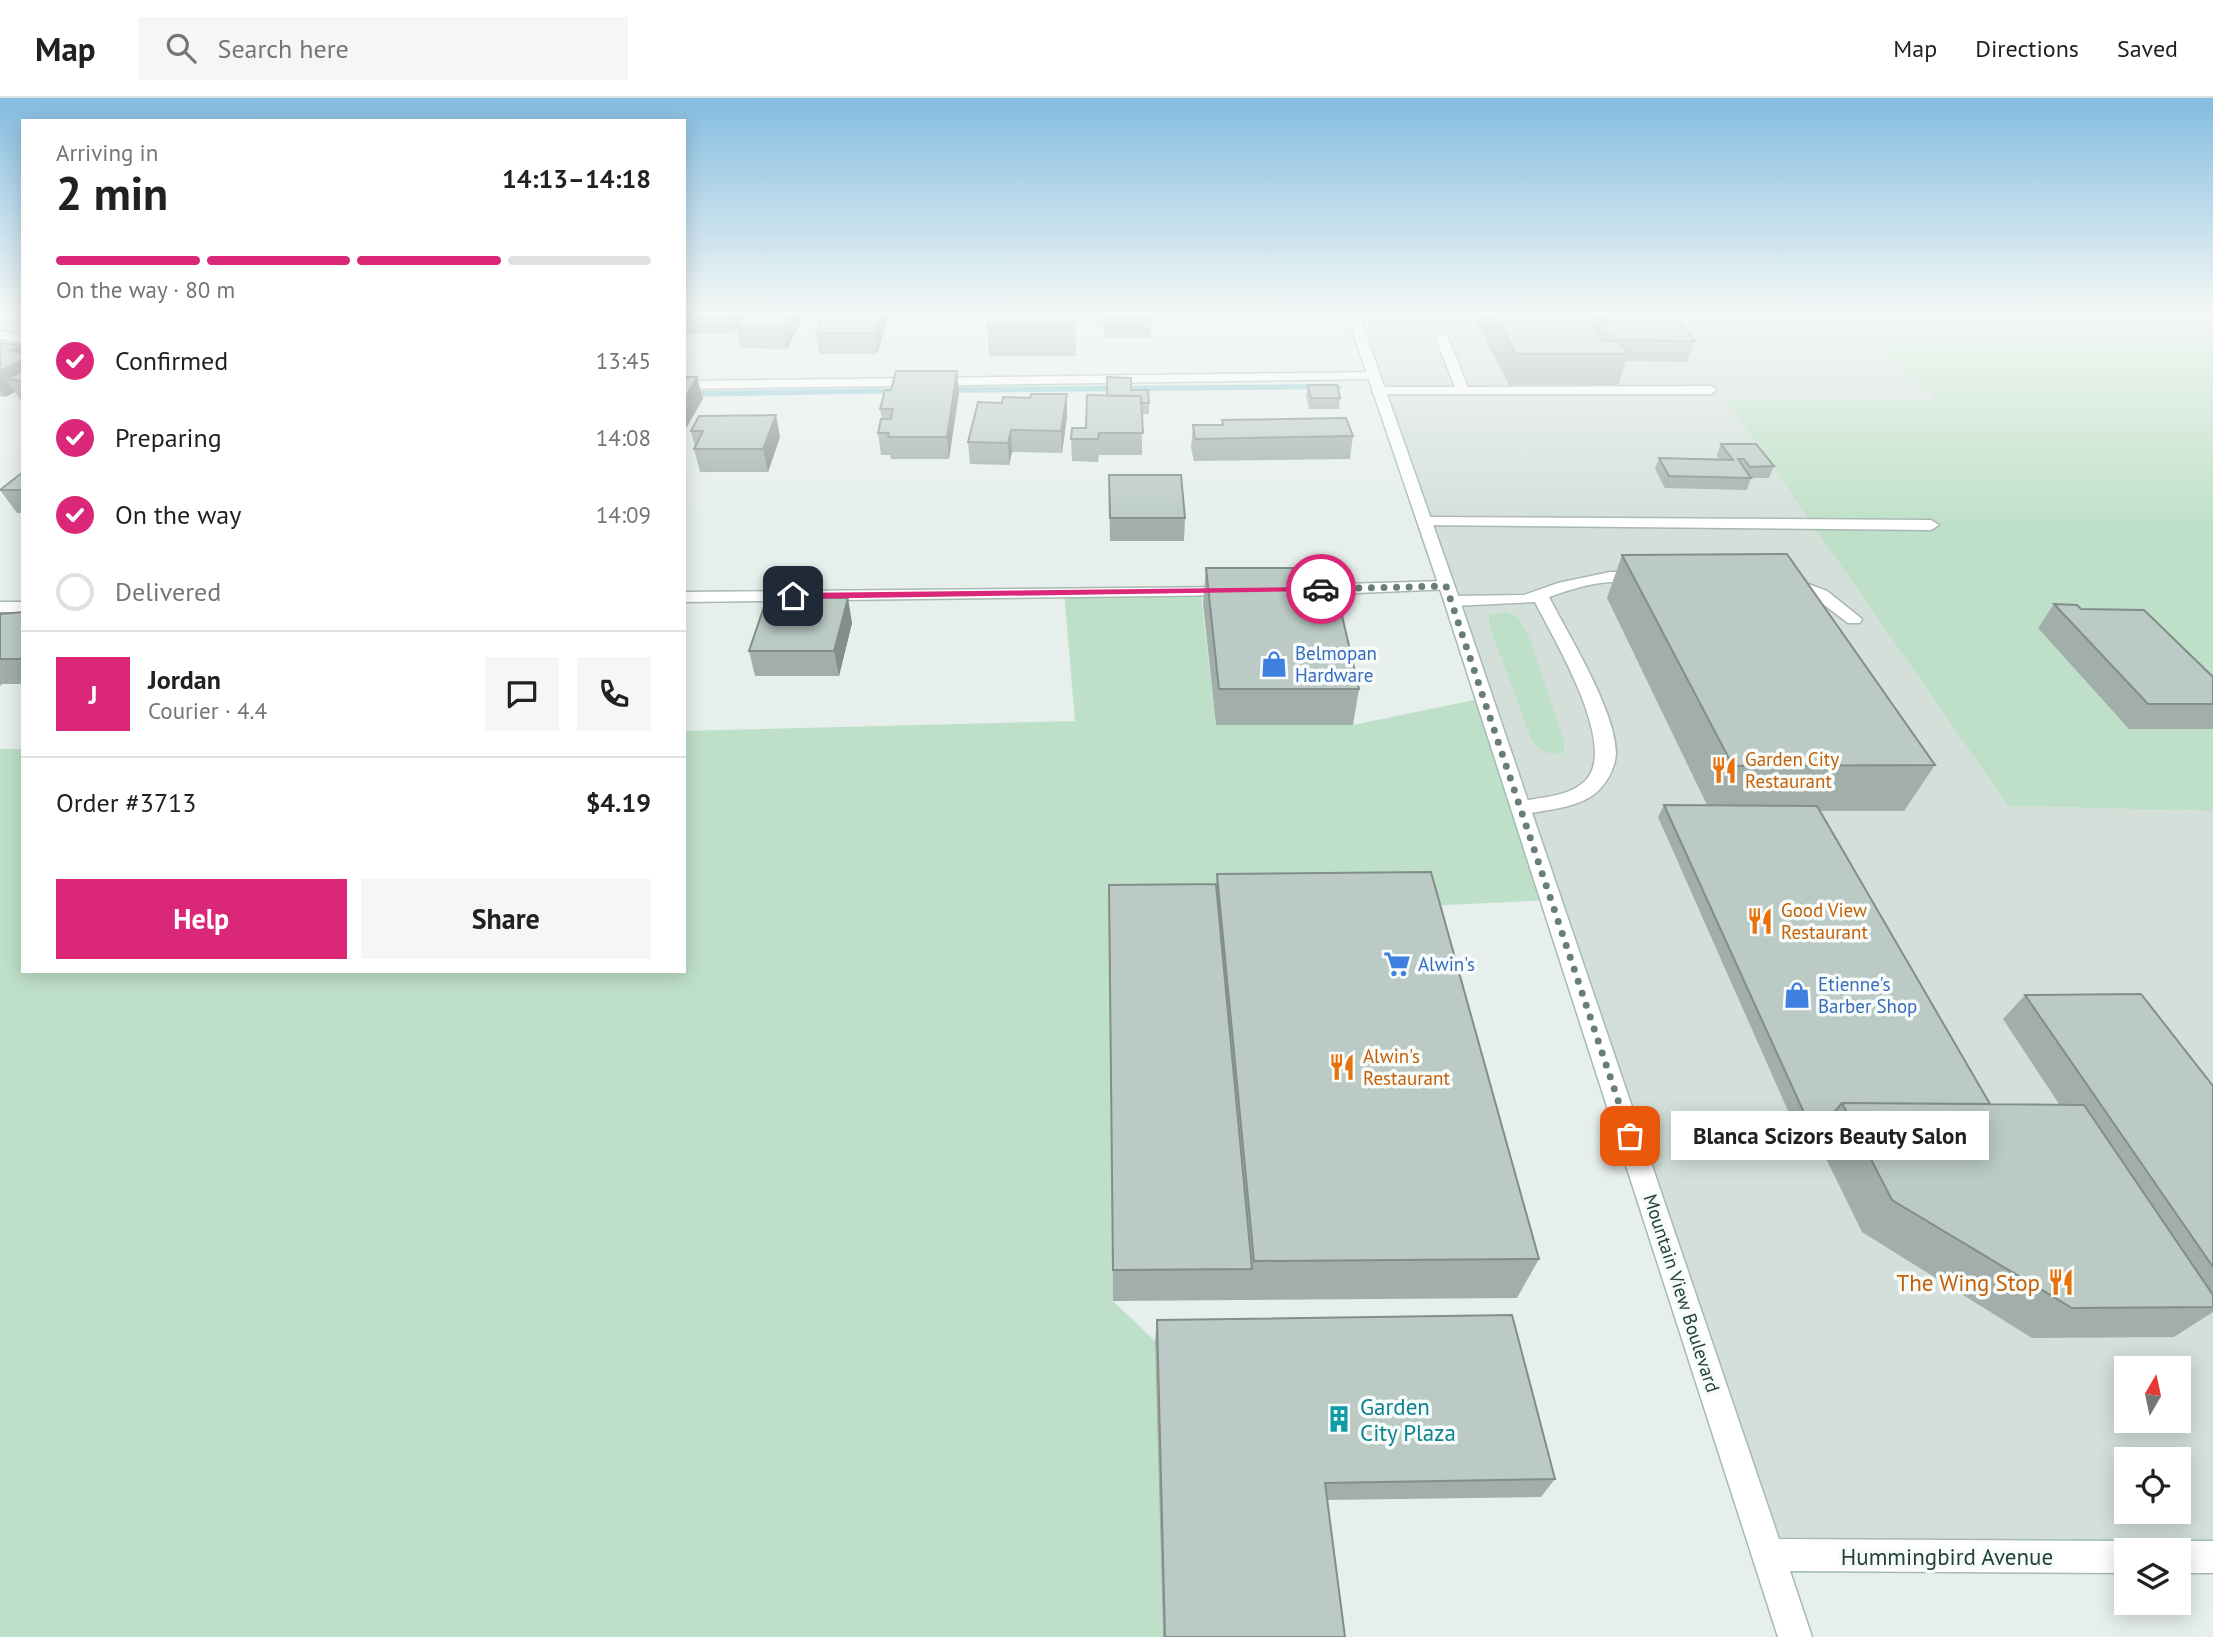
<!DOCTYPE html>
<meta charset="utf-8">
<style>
:root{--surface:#fff;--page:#f6f6f6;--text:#202124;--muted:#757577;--line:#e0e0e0;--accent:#db2777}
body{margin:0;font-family:"PT Sans",sans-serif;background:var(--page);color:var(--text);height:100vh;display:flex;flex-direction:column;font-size:26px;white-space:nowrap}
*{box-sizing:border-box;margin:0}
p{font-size:23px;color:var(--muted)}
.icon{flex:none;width:38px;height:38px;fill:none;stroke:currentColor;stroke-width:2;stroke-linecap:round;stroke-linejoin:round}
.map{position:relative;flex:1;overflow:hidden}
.details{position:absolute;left:21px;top:21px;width:665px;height:854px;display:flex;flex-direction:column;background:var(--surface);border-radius:0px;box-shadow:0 4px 18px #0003}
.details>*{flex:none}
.needle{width:46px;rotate:9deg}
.controls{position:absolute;left:2114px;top:1258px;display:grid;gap:14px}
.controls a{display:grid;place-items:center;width:77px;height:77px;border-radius:0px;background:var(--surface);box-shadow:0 4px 18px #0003;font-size:35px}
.pin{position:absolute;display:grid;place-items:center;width:60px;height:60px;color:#fff;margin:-30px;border-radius:14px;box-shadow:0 4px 10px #0006}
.courier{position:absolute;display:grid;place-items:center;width:70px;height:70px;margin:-35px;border:5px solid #db2777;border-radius:50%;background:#fff;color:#222;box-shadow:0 2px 9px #0007}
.bubble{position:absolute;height:49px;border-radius:0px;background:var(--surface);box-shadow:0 4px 18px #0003;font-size:23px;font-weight:800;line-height:49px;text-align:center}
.headline em{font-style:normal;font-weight:800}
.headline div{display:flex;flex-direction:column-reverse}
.headline{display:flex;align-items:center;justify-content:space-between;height:119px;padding:0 35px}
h1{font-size:46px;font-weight:800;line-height:52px}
.bar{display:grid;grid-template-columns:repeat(4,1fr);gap:10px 7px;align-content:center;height:84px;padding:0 35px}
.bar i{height:9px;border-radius:5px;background:var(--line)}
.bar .selected{background:var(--accent)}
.bar p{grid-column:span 4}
.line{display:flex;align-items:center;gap:18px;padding:0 35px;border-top:2px solid var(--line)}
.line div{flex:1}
.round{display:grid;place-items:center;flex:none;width:74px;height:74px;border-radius:0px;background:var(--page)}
ol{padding:0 35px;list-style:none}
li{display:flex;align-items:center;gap:21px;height:77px}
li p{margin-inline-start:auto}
li .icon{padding:7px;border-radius:50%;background:var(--accent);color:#fff;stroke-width:4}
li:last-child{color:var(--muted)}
li i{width:38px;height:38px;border:4px solid var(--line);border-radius:50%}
.cta{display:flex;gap:14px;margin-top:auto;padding:14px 35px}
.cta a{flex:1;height:80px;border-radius:0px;background:var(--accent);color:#fff;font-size:28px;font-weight:800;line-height:80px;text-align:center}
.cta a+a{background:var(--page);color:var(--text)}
header{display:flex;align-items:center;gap:42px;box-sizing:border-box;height:98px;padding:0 35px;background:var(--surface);border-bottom:2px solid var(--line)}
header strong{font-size:33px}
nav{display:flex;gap:38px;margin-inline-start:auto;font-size:24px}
.search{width:490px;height:63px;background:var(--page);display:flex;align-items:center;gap:18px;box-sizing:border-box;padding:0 24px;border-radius:0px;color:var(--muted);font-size:26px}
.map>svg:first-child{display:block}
</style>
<header>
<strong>Map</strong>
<div class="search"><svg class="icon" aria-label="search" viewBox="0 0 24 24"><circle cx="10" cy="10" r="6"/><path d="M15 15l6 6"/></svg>Search here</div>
<nav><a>Map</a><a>Directions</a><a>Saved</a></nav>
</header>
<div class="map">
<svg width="2213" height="1539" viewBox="0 0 2213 1539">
<rect width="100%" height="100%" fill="#e6efeb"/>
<path fill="#d4dfda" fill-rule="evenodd" d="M1354 214H1717L1726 222 1849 224 1939 304 1727 303 2008 708 2213 713V1467L2179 1466V1452H2126V1465L1769 1457ZM2126 1270H2179V1323H2126ZM2126 1362H2179V1414H2126Z"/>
<path fill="#bfe0c8" d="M1717 214H2213V713L2008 708 1726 302 1938 303 1849 224 1726 222Z
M1064 494 1201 495 1216 627H1353L1484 600 1551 802 1109 823 1113 1203 1155 1243 1163 1539H0V651H23V873H684V633L1075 623Z
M1505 514 1518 519 1529 539 1564 643V655C1549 658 1542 654 1532 643L1489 527V517Z"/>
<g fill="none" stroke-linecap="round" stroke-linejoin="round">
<path fill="#8ec9d4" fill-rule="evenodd" d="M1338 286 1343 289 1341 291 938 295 933 292 938 289Z
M908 290V294L905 295 684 299V293Z"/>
<defs>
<path id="lane" d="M1437 235 1447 238 1468 289 1711 288 1717 292 1711 296H1373L1372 293 1378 289H1455L1435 238Z
M1610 474H1642L1650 479C1641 488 1624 483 1611 484 1590 485 1569 492 1549 499 1569 538 1616 613 1616 656 1615 671 1605 689 1593 697 1573 711 1544 712 1521 717L1514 715 1511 710 1514 705C1536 699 1568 700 1585 683 1620 649 1553 540 1535 504L1452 508 1444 503 1452 498 1524 497 1558 485Z
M1782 476 1827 493 1862 521 1860 525H1848L1815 500 1776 484 1774 481Z"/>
<path id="street" d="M0 233 23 237V245L0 241Z
M1376 274 1378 277 1372 281 684 291V283Z
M1425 419 1931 422 1939 427 1931 432 1420 427V421Z
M1446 483 1452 485V491L1309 497 1301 492 1309 487Z
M1231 489 1239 494 1237 497 684 504V494Z
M0 504H23V514H0Z"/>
<path id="secondary" d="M1346 214H1358L1460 503 1779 1441 2126 1443 2138 1447 2140 1452H2126V1475L1790 1473 1812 1539H1778L1444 503Z
M2179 1443H2213V1475H2179V1452H2165L2167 1447Z"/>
</defs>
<use href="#lane" stroke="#a8b8b2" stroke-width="3"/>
<use href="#street" stroke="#a8b8b2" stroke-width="3"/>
<use href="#secondary" stroke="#a4bbb3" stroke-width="3"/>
<use href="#lane" fill="#fff" fill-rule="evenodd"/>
<use href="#street" fill="#fff" fill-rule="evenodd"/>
<use href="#secondary" fill="#fff" fill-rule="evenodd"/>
</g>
<path fill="#a1aea9" d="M684 214H743L733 235 684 236Z
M824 214H887L888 221 877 256H819L816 235Z
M1075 214 1076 258H989L987 228Z
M1097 214H1151V240H1104V228H1097Z
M1475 214H1587L1586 218 1597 234 1589 220 1591 214H1663L1671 225 1695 243 1687 264 1626 263 1618 287H1509L1474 220Z
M801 223 787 251 741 250 736 230Z
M0 245 22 248 23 250V303H21L15 294 5 299 0 298Z
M1308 287 1340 300 1339 311H1309L1306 298Z
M1131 292 1149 305V316H1142V357H1099L1098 364 1072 363 1071 341 1086 330 1107 298Z
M959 294 949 361H891L890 357H881L878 335 882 321 880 311Z
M978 304 1067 318 1062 355 1012 354 1009 367 970 366 968 344Z
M699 318 780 339 768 374H700L694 351 695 349 691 333Z
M1222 322 1353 338 1350 361 1194 363 1191 350 1193 327H1222Z
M1721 346 1774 368 1769 380H1751L1747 392 1665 390 1655 371 1659 360 1719 361 1717 357Z
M23 374V415H17L0 392Z
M1109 377 1185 420 1184 443H1110Z
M1622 457 1935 667 1904 713H1819L1990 1006H2059L2003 921 2025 897 2213 988V1214L2174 1239 2032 1240 1862 1134 1815 1038 1821 1031H1796L1658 719 1664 707H1707L1607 500Z
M1206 470 1359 591 1353 627H1216L1203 505Z
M2054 506 2081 511 2213 579V631H2129L2038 530Z
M23 514V586H2L0 588V516Z
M852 525 839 578H755L749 553Z
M1217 776 1539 1161 1517 1200 1113 1203 1109 823 1216 786Z
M1157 1222 1555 1381 1541 1399 1327 1402 1345 1539H1163L1155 1243Z"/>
<path fill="#838d89" d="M729 214H743L733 235 729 215Z
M792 214H799L801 223 787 251 784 230Z
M881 214H887L888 221 877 256 874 235Z
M22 248 23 250V283L6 281 15 294 5 299 0 292V273L10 253Z
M957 273 959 294 949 361 947 339Z
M697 279 703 301 684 334V302Z
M1067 296V318L1062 355 1061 333Z
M776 317 780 339 768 374 763 351Z
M1011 332 1012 354 1009 367 1008 345Z
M848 500 852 525 839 578 834 553Z"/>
<path fill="#bbcac4" stroke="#838d89" stroke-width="2" d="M684 214H729L684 215Z
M744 214H792L784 230H736Z
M824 214H881L874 235H816Z
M989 214H1075V227L987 228Z
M1104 214H1151L1152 220H1104Z
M1493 214H1584L1603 243H1618L1628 256H1516Z
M1604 214H1663L1671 225H1681L1695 243 1612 242 1600 224H1610Z
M0 245 22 248 10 253 23 255V262L0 273Z
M23 273V283L6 281Z
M896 273H957L947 339H888L889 335H878L881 321H891L893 311H880L885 292H891Z
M684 279H697L684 302Z
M1107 279 1131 280V292H1148L1149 305H1141V298H1107Z
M1308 287H1337L1340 300H1311Z
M1031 296H1067L1061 333 1011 332 1008 345 968 344 978 304 1002 305 1003 299 1030 300Z
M1087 297 1141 298 1143 335H1099L1098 341H1071L1072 330H1086Z
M776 317 763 351H694L703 333H691L699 318Z
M1346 320 1353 338 1195 341 1193 327H1223L1222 322Z
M1721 346H1756L1774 368 1750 369 1744 361H1738L1751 380 1669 378 1659 360 1733 362Z
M23 374V392H0Z
M1109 377H1181L1185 420H1110Z
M1787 456 1935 667 1733 668 1622 457Z
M1206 470H1331L1359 591H1219Z
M767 500H848L834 553H749Z
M2054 506 2077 507 2081 511 2144 512 2213 579V606H2148Z
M23 514V558L20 561H0V516Z
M1664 707 1817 708 1990 1006 1842 1005 1830 1019H1806Z
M1431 774 1539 1161 1254 1163 1217 776Z
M1216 786 1252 1171 1113 1172 1109 787Z
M2141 896 2213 988V1169L2025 897Z
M1842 1005 2084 1007 2213 1197V1209L2072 1210 1892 1102Z
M1512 1217 1555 1381 1325 1385 1345 1539H1165L1157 1222Z"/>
<linearGradient id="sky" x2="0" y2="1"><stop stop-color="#84bce0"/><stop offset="0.5" stop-color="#f4f8f6"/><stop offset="1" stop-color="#f4f8f6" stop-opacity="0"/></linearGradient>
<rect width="2213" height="429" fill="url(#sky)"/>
<path fill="#db2777" d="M1321 489 1324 493 793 501 788 498 793 495Z"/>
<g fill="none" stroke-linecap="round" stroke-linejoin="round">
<path stroke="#687f78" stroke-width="7" stroke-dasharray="0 12.6" d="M1321 491 1446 488 1630 1038"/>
</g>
<defs>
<symbol id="shop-bare" viewBox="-9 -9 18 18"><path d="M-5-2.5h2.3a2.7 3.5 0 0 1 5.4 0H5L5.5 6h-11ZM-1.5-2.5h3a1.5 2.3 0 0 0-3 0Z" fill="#3f7fe0" stroke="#f7fbf9" stroke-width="2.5" paint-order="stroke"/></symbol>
<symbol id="restaurant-bare" viewBox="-9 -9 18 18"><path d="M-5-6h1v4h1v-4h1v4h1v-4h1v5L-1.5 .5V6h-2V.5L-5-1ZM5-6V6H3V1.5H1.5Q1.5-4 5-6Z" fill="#e8710a" stroke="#f7fbf9" stroke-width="2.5" paint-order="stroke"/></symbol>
<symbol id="supermarket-bare" viewBox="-9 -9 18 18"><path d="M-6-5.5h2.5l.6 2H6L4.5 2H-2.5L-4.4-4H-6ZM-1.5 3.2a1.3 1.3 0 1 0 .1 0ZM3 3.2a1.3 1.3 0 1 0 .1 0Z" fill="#3f7fe0" stroke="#f7fbf9" stroke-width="2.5" paint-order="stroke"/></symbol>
<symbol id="building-bare" viewBox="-9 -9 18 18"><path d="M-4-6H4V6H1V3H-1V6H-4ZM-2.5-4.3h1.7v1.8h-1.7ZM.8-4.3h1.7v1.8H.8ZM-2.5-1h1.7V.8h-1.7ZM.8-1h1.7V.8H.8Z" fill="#0f9aa8" stroke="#f7fbf9" stroke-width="2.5" paint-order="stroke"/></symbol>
</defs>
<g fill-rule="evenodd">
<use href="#shop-bare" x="1255" y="547" width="38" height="38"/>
<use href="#restaurant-bare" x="1705" y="653" width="38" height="38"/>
<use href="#restaurant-bare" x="1741" y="804" width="38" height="38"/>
<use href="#supermarket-bare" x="1378" y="847" width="38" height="38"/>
<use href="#shop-bare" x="1778" y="878" width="38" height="38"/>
<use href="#restaurant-bare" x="1323" y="950" width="38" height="38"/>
<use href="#restaurant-bare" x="2042" y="1165" width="38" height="38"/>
<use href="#building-bare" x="1320" y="1302" width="38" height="38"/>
</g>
<g text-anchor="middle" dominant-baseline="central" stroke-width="7" stroke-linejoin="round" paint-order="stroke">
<g font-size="19" fill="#366cbe" stroke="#f7fbf9" text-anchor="start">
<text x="1295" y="555">Belmopan<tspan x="1295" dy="22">Hardware</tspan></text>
<text x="1418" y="866">Alwin's</text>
<text x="1818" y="886">Etienne's<tspan x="1818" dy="22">Barber Shop</tspan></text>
</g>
<g font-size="19" fill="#c56008" stroke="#f7fbf9" text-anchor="start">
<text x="1745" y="661">Garden City<tspan x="1745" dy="22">Restaurant</tspan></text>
<text x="1781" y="812">Good View<tspan x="1781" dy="22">Restaurant</tspan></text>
<text x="1363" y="958">Alwin's<tspan x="1363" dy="22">Restaurant</tspan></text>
</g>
<g font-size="19" fill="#24423a" stroke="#f7fbf9">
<text transform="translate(1682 1195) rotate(72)">Mountain View Boulevard</text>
</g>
<g font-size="23" fill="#c56008" stroke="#f7fbf9" text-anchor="end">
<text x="2040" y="1184">The Wing Stop</text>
</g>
<g font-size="23" fill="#0d838f" stroke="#f7fbf9" text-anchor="start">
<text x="1360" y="1308">Garden<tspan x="1360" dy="26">City Plaza</tspan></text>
</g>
<g font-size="23" fill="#24423a" stroke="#f7fbf9">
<text x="1947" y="1458">Hummingbird Avenue</text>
</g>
</g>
</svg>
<div class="controls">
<a><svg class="needle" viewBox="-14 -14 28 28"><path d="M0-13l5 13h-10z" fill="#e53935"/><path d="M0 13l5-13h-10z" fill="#757577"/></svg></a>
<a><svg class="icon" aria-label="locate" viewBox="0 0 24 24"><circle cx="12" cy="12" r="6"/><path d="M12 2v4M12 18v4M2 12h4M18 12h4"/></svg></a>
<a><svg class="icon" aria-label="layers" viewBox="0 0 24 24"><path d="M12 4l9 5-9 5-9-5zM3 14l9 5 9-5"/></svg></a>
</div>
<div class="pin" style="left:1630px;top:1038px;background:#ea580c"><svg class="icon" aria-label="bag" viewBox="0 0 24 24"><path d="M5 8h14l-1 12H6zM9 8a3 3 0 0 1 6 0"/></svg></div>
<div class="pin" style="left:793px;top:498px;background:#1f2937"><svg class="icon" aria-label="home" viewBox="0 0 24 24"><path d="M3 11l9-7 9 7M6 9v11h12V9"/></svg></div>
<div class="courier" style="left:1321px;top:491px"><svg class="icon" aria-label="car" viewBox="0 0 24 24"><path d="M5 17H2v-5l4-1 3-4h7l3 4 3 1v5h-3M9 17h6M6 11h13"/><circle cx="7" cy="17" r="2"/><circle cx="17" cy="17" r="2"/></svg></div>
<div class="bubble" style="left:1671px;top:1013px;width:318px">Blanca Scizors Beauty Salon</div>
<section class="details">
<div class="headline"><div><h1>2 min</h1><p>Arriving in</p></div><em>14:13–14:18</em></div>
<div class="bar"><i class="selected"></i><i class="selected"></i><i class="selected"></i><i></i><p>On the way · 80 m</p></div>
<ol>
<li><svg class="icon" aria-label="check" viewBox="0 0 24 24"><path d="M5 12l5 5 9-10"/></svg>Confirmed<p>13:45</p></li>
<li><svg class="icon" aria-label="check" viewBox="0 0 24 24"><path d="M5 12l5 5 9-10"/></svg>Preparing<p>14:08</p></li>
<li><svg class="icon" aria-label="check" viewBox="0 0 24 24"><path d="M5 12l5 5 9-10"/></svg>On the way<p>14:09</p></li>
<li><i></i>Delivered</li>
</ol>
<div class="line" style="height:126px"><b class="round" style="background:var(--accent);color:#fff">J</b><div><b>Jordan</b><p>Courier · 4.4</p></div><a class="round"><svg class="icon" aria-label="chat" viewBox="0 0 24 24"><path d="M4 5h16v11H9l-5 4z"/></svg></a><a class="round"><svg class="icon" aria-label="phone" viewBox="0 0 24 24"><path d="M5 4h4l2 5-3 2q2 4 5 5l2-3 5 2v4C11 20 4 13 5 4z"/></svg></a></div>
<div class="line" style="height:91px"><div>Order #3713</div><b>$4.19</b></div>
<div class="cta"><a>Help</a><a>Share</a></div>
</section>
</div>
